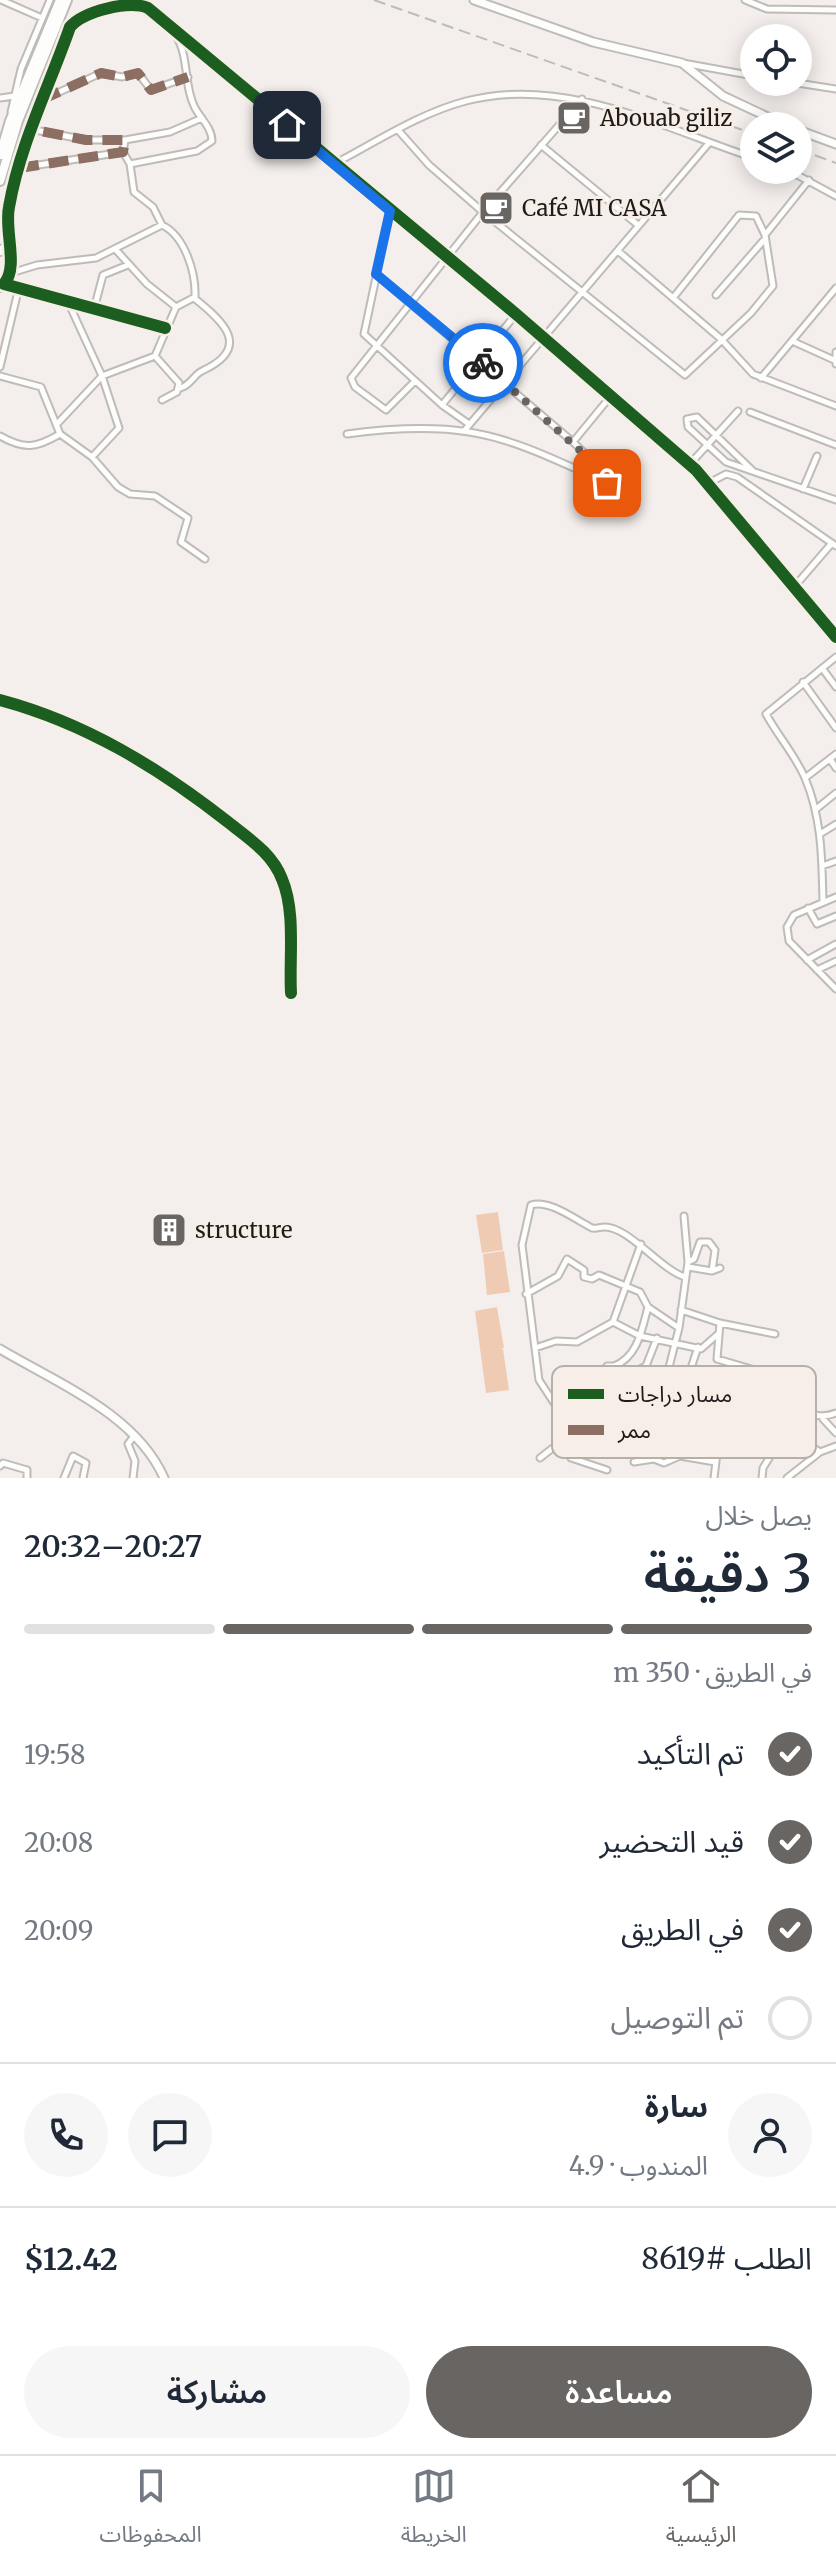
<!DOCTYPE html>
<html lang="ar">
<meta charset="utf-8">
<style>
:root{--surface:#fff;--page:#f6f6f7;--text:#1f2937;--muted:#747a83;--line:#e0e1e3;--accent:#696563}
body{margin:0;font-family:Merriweather,"Noto Sans Arabic",serif;background:var(--page);color:var(--text);direction:rtl;height:100vh;display:flex;flex-direction:column;font-size:30px;white-space:nowrap}
*{box-sizing:border-box;margin:0}
p{font-size:26px;color:var(--muted)}
.icon{flex:none;width:44px;height:44px;fill:none;stroke:currentColor;stroke-width:2;stroke-linecap:round;stroke-linejoin:round}
.map{position:relative;height:1478px;overflow:hidden;direction:ltr}
.details{display:flex;flex-direction:column;background:var(--surface);flex:1}
.details>*{flex:none}
.fabs{position:absolute;left:740px;top:24px;display:grid;gap:16px}
.fabs a{display:grid;place-items:center;width:72px;height:72px;border-radius:50%;background:var(--surface);box-shadow:0 4px 20px #0003;font-size:40px}
.pin{position:absolute;display:grid;place-items:center;width:68px;height:68px;color:#fff;margin:-34px;border-radius:16px;box-shadow:0 4px 12px #0006}
.courier{position:absolute;display:grid;place-items:center;width:80px;height:80px;margin:-40px;border:6px solid #1a73e8;border-radius:50%;background:#fff;color:#222;box-shadow:0 2px 10px #0007}
.summary em{font-style:normal;font-weight:600}
.summary div{display:flex;flex-direction:column-reverse}
.summary{display:flex;align-items:center;justify-content:space-between;height:136px;padding:0 24px}
h1{font-size:52px;font-weight:600;line-height:60px}
.bar{display:grid;grid-template-columns:repeat(4,1fr);gap:12px 8px;align-content:center;height:96px;padding:0 24px}
.bar i{height:10px;border-radius:6px;background:var(--line)}
.bar .active{background:var(--accent)}
.bar p{grid-column:span 4}
.line{display:flex;align-items:center;gap:20px;padding:0 24px;border-top:2px solid var(--line)}
.line div{flex:1}
.round{display:grid;place-items:center;flex:none;width:84px;height:84px;border-radius:42px;background:var(--page)}
ol{padding:0 24px;list-style:none}
li{display:flex;align-items:center;gap:24px;height:88px}
li p{margin-inline-start:auto}
li .icon{padding:8px;border-radius:50%;background:var(--accent);color:#fff;stroke-width:4}
li:last-child{color:var(--muted)}
li i{width:44px;height:44px;border:4px solid var(--line);border-radius:50%}
.primary-button{display:flex;gap:16px;margin-top:auto;padding:16px 24px}
.primary-button a{flex:1;height:92px;border-radius:48px;background:var(--accent);color:#fff;font-size:32px;font-weight:600;line-height:92px;text-align:center}
.primary-button a+a{background:var(--page);color:var(--text)}
.menu{display:flex;justify-content:space-around;align-items:center;height:112px;border-top:2px solid var(--line);background:var(--surface);font-size:22px;color:var(--muted)}
.menu a{display:grid;justify-items:center;gap:4px}
.menu .active{color:var(--accent)}
.map>svg:first-child{display:block}
</style>
<div class="map">
<svg width="836" height="1478" viewBox="0 0 836 1478">
<rect width="100%" height="100%" fill="#f4efec"/>
<path fill="#f0cbb3" d="M498 1212 503 1250 482 1253 476 1215Z
M504 1251 510 1292 487 1295 483 1254Z
M497 1307 504 1348 500 1349H503L509 1390 486 1393 475 1311Z"/>
<g fill="none" stroke-linecap="round" stroke-linejoin="round">
<defs>
<path id="minor" d="M1 0 42 18
M745 0 767 9 836 10
M683 63 754 76
M791 82 836 89
M0 98 14 96
M42 100 101 73 122 77 138 73 151 90 188 77
M11 112 21 69 50 0
M398 130 429 165 483 212 685 375 751 313 773 286 765 235 756 216 739 215 673 298
M125 140 170 132 202 118
M541 145 638 225
M130 164 197 151 212 141C212 128 201 119 195 108 183 85 190 57 175 34
M334 164C376 142 420 113 466 101 564 75 663 128 754 158
M19 168 123 152 125 140H86L30 129
M788 170 836 196
M390 211 364 334 442 405 469 424
M765 235 809 180
M116 250 147 284 176 307 195 297C196 273 185 236 162 225
M618 251 721 339 753 374 836 406
M11 273 37 265 96 258 162 225 153 207 134 192 130 164 123 152
M376 274 573 442 610 397
M716 295 763 241
M69 304 102 376 119 428 92 457
M94 309 103 275 128 265
M165 328 4 284C19 267 4 230 9 207 20 144 49 87 70 27 84 11 129 0 148 8L516 314 696 470 836 637
M792 341 834 360
M836 352V364
M155 356 179 383 177 392 162 400
M0 367 19 287
M0 376 41 387 60 434 92 457 118 487 130 494 155 496 188 518 181 542 205 559
M761 378 836 288
M415 381 386 410 355 387 351 378 483 212 582 99
M180 388C192 385 193 374 204 370 252 347 223 321 194 298
M442 405 516 314
M750 412 836 445
M58 423 102 376 155 356 176 307
M464 431 709 143
M347 434C385 429 431 426 469 432 516 439 564 464 607 483H616
M0 436C25 450 36 448 60 434
M573 442 616 483
M690 464 738 411
M753 471 697 417 687 419 688 427 726 462 836 500
M709 483 726 474 737 477 836 546
M803 489 817 456
M795 586 832 543
M822 668 836 687
M803 682 836 728
M0 700C86 723 159 768 228 822 249 839 272 853 282 879 296 912 289 958 291 993
M830 759 836 768
M805 778 836 754
M815 810 836 793
M820 834 836 824
M822 866 836 861
M836 897 794 915 787 927 789 941 836 989
M823 902C822 860 822 818 805 778 795 755 778 736 766 714L836 657
M808 908 817 924 836 916
M807 960 836 944
M817 970 836 961
M688 1262 694 1259 700 1242H709L715 1250 712 1271
M688 1267 712 1271 720 1268
M526 1294 558 1276 567 1259 584 1270V1277L592 1279 599 1275 640 1292 648 1307 679 1328
M681 1310 720 1323 775 1334
M613 1322 640 1336 701 1349 718 1334
M613 1322 641 1244
M720 1323 717 1359 792 1381 789 1414
M698 1347 692 1365 700 1375 702 1397
M535 1348 556 1341 577 1342 613 1322
M614 1366C638 1357 642 1329 648 1307
M666 1379 730 1409
M629 1400 640 1415 685 1404 724 1431
M619 1404 600 1376 607 1366H614L624 1376 646 1366 657 1338
M769 1410 754 1437 760 1446 772 1453
M729 1418 756 1433
M823 1419 836 1433
M788 1431 820 1452
M573 1432 539 1380 522 1245 531 1205C549 1199 576 1220 592 1228 596 1229 600 1227 604 1227 628 1226 661 1270 685 1277
M560 1443 571 1458 607 1470
M540 1458 573 1432 666 1379 679 1328 688 1262 684 1216
M634 1462 654 1459 664 1463 680 1456 715 1462
M0 1466 3 1463 27 1470V1478
M64 1478 73 1456 86 1463 83 1478
M133 1478 135 1461 128 1444 134 1436
M714 1478 717 1453 731 1409 789 1414C806 1409 817 1421 836 1413
M762 1478 763 1468 797 1413
M787 1478 820 1452 836 1446"/>
<path id="tertiary" d="M474 0 593 42 682 63 723 96 787 126
M798 130 836 144
M0 1349C57 1383 136 1414 164 1478"/>
<path id="secondary" d="M0 155 10 121 60 0
M0 181 18 121 67 0
M0 251 8 246
M0 287 4 284"/>
</defs>
<use href="#minor" stroke="#bebbb8" stroke-width="9"/>
<use href="#tertiary" stroke="#bebbb8" stroke-width="11"/>
<use href="#secondary" stroke="#bebbb8" stroke-width="12"/>
<use href="#minor" stroke="#fdfdfc" stroke-width="5"/>
<use href="#tertiary" stroke="#fdfdfc" stroke-width="7"/>
<use href="#secondary" stroke="#fdfdfc" stroke-width="8"/>
<path stroke="#bdbcbb" stroke-width="2" stroke-dasharray="12 6" stroke-linecap="butt" d="M374 0 754 134
M798 149 836 163"/>
<path stroke="#8d6e63" stroke-width="10" stroke-dasharray="20 10" stroke-linecap="butt" d="M41 100 101 73 122 77 138 73 151 90 188 77
M19 168 123 152 125 140H86L30 129"/>
<defs>
<path id="cycleway" d="M165 328 4 284C19 267 4 230 9 207 20 144 49 87 70 27 84 11 129 0 148 8L516 314 696 470 836 637
M0 700C86 723 159 768 228 822 249 839 272 853 282 879 296 912 289 958 291 993"/>
</defs>
<use href="#cycleway" stroke="#f7eee8" stroke-width="17"/>
<use href="#cycleway" stroke="#1b5e20" stroke-width="12"/>
</g>
<g fill="none" stroke-linecap="round" stroke-linejoin="round">
<path stroke="#696563" stroke-width="8" stroke-dasharray="0 14.4" d="M483 363 616 483H607"/>
<path stroke="#1a73e8" stroke-width="10" d="M287 125 390 211 376 274 483 363"/>
</g>
<defs>
<symbol id="cafe-square" viewBox="-11 -11 22 22"><rect x="-9" y="-9" width="18" height="18" rx="4" fill="#696563" stroke="#f7eee8"/><path d="M-5.5-4.5H6V0H3Q3 3.5 0 3.5H-2.5Q-5.5 3.5-5.5 0ZM3-3.2v2h1.7v-2ZM-6 4.5H4V6H-6Z" fill="#fff"/></symbol>
<symbol id="building-square" viewBox="-11 -11 22 22"><rect x="-9" y="-9" width="18" height="18" rx="4" fill="#696563" stroke="#f7eee8"/><path d="M-4-6H4V6H1V3H-1V6H-4ZM-2.5-4.3h1.7v1.8h-1.7ZM.8-4.3h1.7v1.8H.8ZM-2.5-1h1.7V.8h-1.7ZM.8-1h1.7V.8H.8Z" fill="#fff"/></symbol>
</defs>
<g fill-rule="evenodd">
<use href="#cafe-square" x="554" y="98" width="40" height="40"/>
<use href="#cafe-square" x="476" y="188" width="40" height="40"/>
<use href="#building-square" x="149" y="1210" width="40" height="40"/>
</g>
<g text-anchor="middle" dominant-baseline="central" stroke-width="6" stroke-linejoin="round" paint-order="stroke">
<g font-size="22" fill="#1e1b19" stroke="#f7eee8" text-anchor="start">
<text x="600" y="118">Abouab giliz</text>
<text x="522" y="208">Café MI CASA</text>
<text x="195" y="1230">structure</text>
</g>
</g>
<rect x="552" y="1366" width="264" height="92" rx="12" fill="#f7eee8" stroke="#b6afaa" stroke-width="2"/>
<rect x="568" y="1389" width="36" height="10" fill="#1b5e20"/>
<rect x="568" y="1425" width="36" height="10" fill="#8d6e63"/>
<g font-size="22" fill="#1e1b19">
<text x="618" y="1402">مسار دراجات</text>
<text x="618" y="1438">ممر</text>
</g>
</svg>
<div class="fabs">
<a><svg class="icon" aria-label="locate" viewBox="0 0 24 24"><circle cx="12" cy="12" r="6"/><path d="M12 2v4M12 18v4M2 12h4M18 12h4"/></svg></a>
<a><svg class="icon" aria-label="layers" viewBox="0 0 24 24"><path d="M12 4l9 5-9 5-9-5zM3 14l9 5 9-5"/></svg></a>
</div>
<div class="pin" style="left:607px;top:483px;background:#ea580c"><svg class="icon" aria-label="bag" viewBox="0 0 24 24"><path d="M5 8h14l-1 12H6zM9 8a3 3 0 0 1 6 0"/></svg></div>
<div class="pin" style="left:287px;top:125px;background:#1f2937"><svg class="icon" aria-label="home" viewBox="0 0 24 24"><path d="M3 11l9-7 9 7M6 9v11h12V9"/></svg></div>
<div class="courier" style="left:483px;top:363px"><svg class="icon" aria-label="bike" viewBox="0 0 24 24"><circle cx="6" cy="16" r="4"/><circle cx="18" cy="16" r="4"/><path d="M6 16l4-8h5l3 8M10 8l3 8H6M13 5h3"/></svg></div>
</div>
<section class="details">
<div class="summary"><div><h1>3 دقيقة</h1><p>يصل خلال</p></div><em>20:27–20:32</em></div>
<div class="bar"><i class="active"></i><i class="active"></i><i class="active"></i><i></i><p>في الطريق · 350 m</p></div>
<ol>
<li><svg class="icon" aria-label="check" viewBox="0 0 24 24"><path d="M5 12l5 5 9-10"/></svg>تم التأكيد<p>19:58</p></li>
<li><svg class="icon" aria-label="check" viewBox="0 0 24 24"><path d="M5 12l5 5 9-10"/></svg>قيد التحضير<p>20:08</p></li>
<li><svg class="icon" aria-label="check" viewBox="0 0 24 24"><path d="M5 12l5 5 9-10"/></svg>في الطريق<p>20:09</p></li>
<li><i></i>تم التوصيل</li>
</ol>
<div class="line" style="height:144px"><a class="round"><svg class="icon" aria-label="person" viewBox="0 0 24 24"><circle cx="12" cy="8" r="4"/><path d="M4 21q1-7 8-7t8 7"/></svg></a><div><b>سارة</b><p>المندوب · 4.9</p></div><a class="round"><svg class="icon" aria-label="chat" viewBox="0 0 24 24"><path d="M4 5h16v11H9l-5 4z"/></svg></a><a class="round"><svg class="icon" aria-label="phone" viewBox="0 0 24 24"><path d="M5 4h4l2 5-3 2q2 4 5 5l2-3 5 2v4C11 20 4 13 5 4z"/></svg></a></div>
<div class="line" style="height:104px"><div>الطلب #8619</div><b>$12.42</b></div>
<div class="primary-button"><a>مساعدة</a><a>مشاركة</a></div>
</section>
<nav class="menu">
<a class="active"><svg class="icon" aria-label="home" viewBox="0 0 24 24"><path d="M3 11l9-7 9 7M6 9v11h12V9"/></svg>الرئيسية</a>
<a><svg class="icon" aria-label="map" viewBox="0 0 24 24"><path d="M3 6l6-2 6 2 6-2v14l-6 2-6-2-6 2zM9 4v14M15 6v14"/></svg>الخريطة</a>
<a><svg class="icon" aria-label="saved" viewBox="0 0 24 24"><path d="M7 4h10v16l-5-4-5 4z"/></svg>المحفوظات</a>
</nav>
